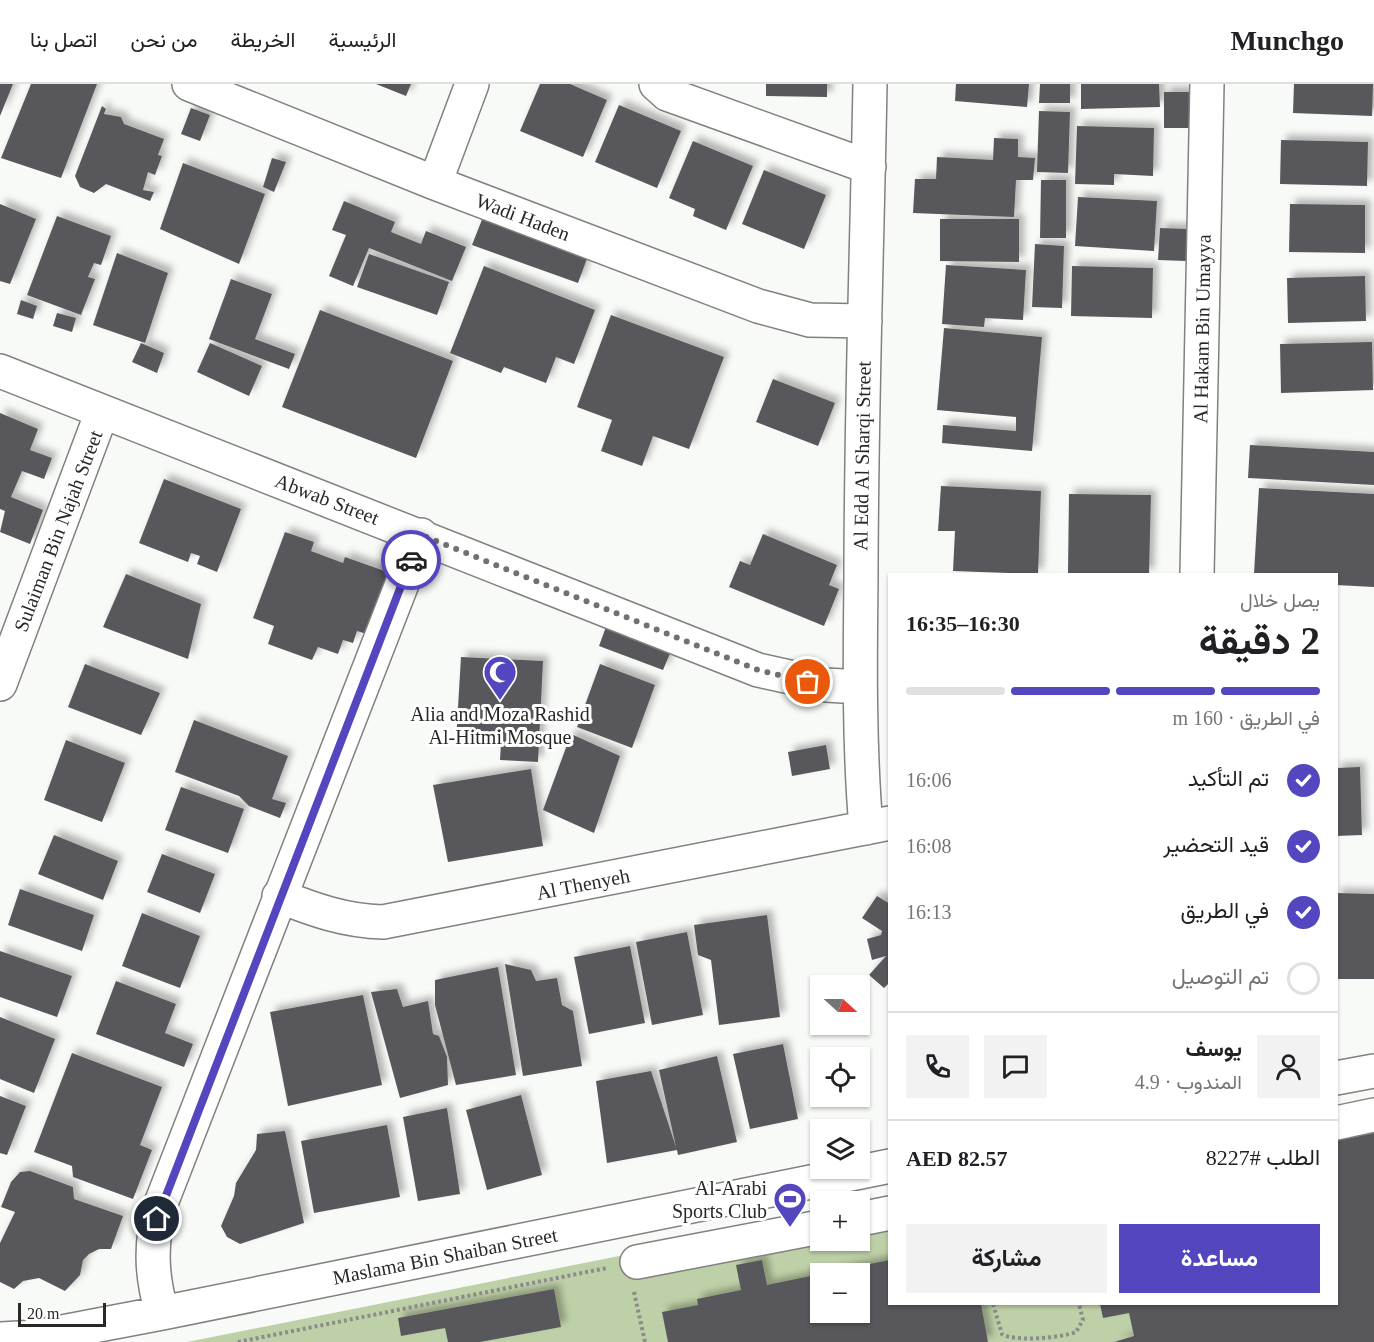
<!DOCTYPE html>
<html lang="ar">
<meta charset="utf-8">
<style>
:root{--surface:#fff;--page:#f2f2f2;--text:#202124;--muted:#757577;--line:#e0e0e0;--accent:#5346be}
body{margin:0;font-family:"Times New Roman",Vazirmatn,serif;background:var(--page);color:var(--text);direction:rtl;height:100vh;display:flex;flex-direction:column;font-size:22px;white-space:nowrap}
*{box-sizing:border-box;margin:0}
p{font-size:20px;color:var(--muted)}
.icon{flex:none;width:33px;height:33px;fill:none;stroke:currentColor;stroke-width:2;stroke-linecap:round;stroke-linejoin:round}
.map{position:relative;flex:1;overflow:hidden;direction:ltr}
.sheet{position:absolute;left:888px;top:489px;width:450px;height:732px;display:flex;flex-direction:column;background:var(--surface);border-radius:0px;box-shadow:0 2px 4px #0004;direction:rtl}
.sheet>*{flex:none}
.needle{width:39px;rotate:111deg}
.fabs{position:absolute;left:810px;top:891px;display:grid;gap:12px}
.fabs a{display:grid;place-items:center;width:60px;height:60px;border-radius:0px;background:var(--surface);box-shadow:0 2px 4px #0004;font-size:30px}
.scale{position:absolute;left:18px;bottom:15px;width:88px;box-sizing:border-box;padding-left:6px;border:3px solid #282827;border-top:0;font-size:16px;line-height:21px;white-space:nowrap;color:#282827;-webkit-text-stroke:4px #fff;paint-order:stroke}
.pin{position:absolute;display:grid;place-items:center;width:51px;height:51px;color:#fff;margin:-26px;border:3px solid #fff;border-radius:50%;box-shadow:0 2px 6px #0007}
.courier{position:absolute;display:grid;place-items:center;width:60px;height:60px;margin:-30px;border:4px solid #5346be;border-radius:50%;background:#fff;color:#222;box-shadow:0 2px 8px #0007}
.head em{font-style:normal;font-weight:700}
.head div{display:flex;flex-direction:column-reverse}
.head{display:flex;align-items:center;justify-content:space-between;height:102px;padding:0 18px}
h1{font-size:39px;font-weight:700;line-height:45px}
.bar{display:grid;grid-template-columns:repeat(4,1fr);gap:9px 6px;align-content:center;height:72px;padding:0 18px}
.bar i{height:8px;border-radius:4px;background:var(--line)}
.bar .current{background:var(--accent)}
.bar p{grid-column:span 4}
.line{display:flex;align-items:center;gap:15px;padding:0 18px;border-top:2px solid var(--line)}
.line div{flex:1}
.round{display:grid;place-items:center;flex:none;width:63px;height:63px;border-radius:0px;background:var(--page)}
ol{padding:0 18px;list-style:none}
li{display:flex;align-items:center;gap:18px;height:66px}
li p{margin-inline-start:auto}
li .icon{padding:6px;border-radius:50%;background:var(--accent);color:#fff;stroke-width:4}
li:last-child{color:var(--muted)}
li i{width:33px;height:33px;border:3px solid var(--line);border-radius:50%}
.action{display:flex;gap:12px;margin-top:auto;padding:12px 18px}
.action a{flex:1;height:69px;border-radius:0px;background:var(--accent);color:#fff;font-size:24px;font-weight:700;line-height:69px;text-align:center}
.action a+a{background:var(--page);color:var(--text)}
header{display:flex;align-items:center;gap:36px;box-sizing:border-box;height:84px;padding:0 30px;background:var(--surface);border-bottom:2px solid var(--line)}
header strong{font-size:28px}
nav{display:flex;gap:33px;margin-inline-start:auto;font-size:21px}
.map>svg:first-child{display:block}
</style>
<header>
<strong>Munchgo</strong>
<nav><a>الرئيسية</a><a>الخريطة</a><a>من نحن</a><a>اتصل بنا</a></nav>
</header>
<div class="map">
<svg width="1374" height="1258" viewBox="0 0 1374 1258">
<defs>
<filter id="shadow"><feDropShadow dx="5.5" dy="-5.5" stdDeviation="3" flood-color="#0004"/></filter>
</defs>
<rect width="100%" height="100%" fill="#f8faf7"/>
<path fill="#bed0a7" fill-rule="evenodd" d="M889 1118 890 1220H1336L1374 1258H187L820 1132V1156H860V1124ZM820 1190H860V1228H820Z"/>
<path fill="#58595b" filter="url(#shadow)" d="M0 0H13L0 32Z
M31 0H97L61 94 1 74Z
M376 0H411L406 12Z
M540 0H570L607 16 583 73 520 47Z
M766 0H827V13L766 12Z
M956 0H1029L1027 23 955 17Z
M1040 0H1070V19H1039Z
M1081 0H1159L1160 23 1081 25Z
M1294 0H1373L1372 32 1293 29Z
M1164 8H1189V44H1164Z
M619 21 681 47 657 104 595 78Z
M102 22 106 25 104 30 121 33 124 40 164 55 158 71 162 72 155 91 148 88 143 106 154 108 150 117 106 100 94 109 80 103 75 92Z
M191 24 210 31 200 57 181 50Z
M1039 27 1070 28 1068 89 1037 88Z
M1077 42 1154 44 1153 92 1114 90V101L1075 100Z
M994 54 1018 55V73L1035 74 1033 96H1016L1014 133 913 129 915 95H936L937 73 993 76Z
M1281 56 1368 58 1367 102 1280 100Z
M693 57 753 82 726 146 693 132 695 125 669 114Z
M272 74 286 78 274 108 263 103Z
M183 79 265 110 239 180 160 145Z
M764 86 826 111 804 165 742 140Z
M1041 96H1066V154H1040Z
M1078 113 1157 117 1154 167 1075 162Z
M344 117 395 138 391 148 421 160 426 147 466 163 452 197 369 164 353 202 329 192 346 151 332 146Z
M0 120 36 135 10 200 0 197Z
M1290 120 1365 121V169L1289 168Z
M57 132 111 152 101 181 94 179 88 193 95 195 81 231 27 211Z
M483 133 588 172 578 199 472 161Z
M940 135H1019V178L940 177Z
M1160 144 1188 145 1186 177 1158 176Z
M1035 160 1064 162 1062 224 1032 223Z
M117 169 168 189 145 259 93 241Z
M369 170 449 198 437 231 357 203Z
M946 181 1026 186 1023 236 985 234 984 243 942 240Z
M484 182 595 226 574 280 556 273 546 299 504 283 501 289 450 269Z
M1072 182 1153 184 1152 234 1071 232Z
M1365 192 1366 237 1288 239 1287 194Z
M231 195 272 210 255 255 295 270 289 285 209 255Z
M21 216 37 222 33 235 17 230Z
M320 226 453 277 416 374 282 323Z
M57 229 76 234 72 248 53 242Z
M611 231 724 273 689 365 653 352 642 382 601 367 612 336 577 323Z
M944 244 1042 253 1032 367 942 359 943 341 1016 347V333L937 326Z
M1372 258 1373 306 1281 309 1280 260Z
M141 259 164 269 157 289 132 278Z
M210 259 262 282 249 312 197 288Z
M773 295 835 319 818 362 756 338Z
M0 329 38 345 30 366 52 374 44 395 22 387 11 413 43 426 30 460 0 448 5 427 0 425Z
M1250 361 1374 368V401L1248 394Z
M164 395 241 425 217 488 197 480 200 472 191 469 188 478 139 459Z
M941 402 1041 407 1038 490 953 487 955 447H938Z
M1259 404 1374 410V503L1336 501V490H1254Z
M1069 410 1151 411 1149 490 1068 489Z
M285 448 314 458 311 467 343 479 345 473 393 490 370 551 357 547 353 559 343 556 338 570 318 563 312 576 268 560 274 542 253 534Z
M763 450 837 481 829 501 839 505 824 542 729 503 740 477 750 481Z
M126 490 201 520 188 575 103 543Z
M611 529 671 567 663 586 599 562Z
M461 573 543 577 538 678 500 676 501 659 456 657Z
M85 580 160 609 141 651 68 623Z
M600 580 655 601 632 664 577 643Z
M194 636 288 672 272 715 286 719 280 734 249 722 239 712 175 688Z
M571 650 620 672 594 749 543 726Z
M66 656 125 679 102 738 44 716Z
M826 661 830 685 792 692 788 668Z
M1360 683 1362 751 1336 752V684Z
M531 685 543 762 448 778 433 701Z
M181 703 244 725 228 769 165 746Z
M54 751 118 777 103 816 38 790Z
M162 770 215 790 200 829 147 808Z
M20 805 94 831 82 867 8 841Z
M1336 809 1374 810V895H1336Z
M877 812 890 820V898L884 904 869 891 886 872 872 876 867 855 881 851 882 847 862 834Z
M142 829 200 852 180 904 122 882Z
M767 831 780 933 719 941 711 876 698 871 694 841Z
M687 848 703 931 652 941 636 858Z
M630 862 645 939 589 950 574 873Z
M0 867 72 892 57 933 0 913Z
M505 880 531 886 536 897 557 894 562 921 573 927 582 982 523 992Z
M498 883 516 991 456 1001 435 921V896Z
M116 897 176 920 165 949 193 960 184 983 96 950Z
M397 905 403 923 428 917 433 950 439 952 447 973 448 1001 400 1014 371 908Z
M363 911 382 1001 288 1022 270 928Z
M0 933 55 955 34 1009 0 995Z
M783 960 798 1035 750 1045 733 970Z
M72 969 162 1003 140 1061 152 1066 133 1115 73 1093 72 1082 34 1068Z
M717 972 737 1058 678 1071 677 1066 607 1079 596 997 651 987 676 1063 659 986Z
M521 1011 542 1091 487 1106 466 1026Z
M0 1012 26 1022 7 1071 0 1069Z
M447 1024 460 1110 418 1117 403 1033Z
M1374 1034V1258H1114L1134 1252 1129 1229 1103 1234 1100 1220H1336V1042Z
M387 1041 400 1113 314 1129 301 1057Z
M285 1047 304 1139 240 1160 227 1153 221 1142 234 1112 236 1099 256 1066 257 1050Z
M30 1087 73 1103 74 1115 123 1132 111 1165H99L89 1170 83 1176 80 1191 65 1207 39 1194 23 1197 14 1205 0 1198V1159L15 1128 1 1123 11 1098 20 1088Z
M762 1176 767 1201 820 1190V1228H860V1190L828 1188 890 1176V1220H981L988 1258H668L662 1228 698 1221 697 1215 741 1206 736 1181Z
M554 1205 561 1243 480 1258H448L445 1244 401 1252 398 1234Z"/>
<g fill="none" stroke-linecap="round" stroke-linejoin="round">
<defs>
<path id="minor" d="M189 0 435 99 758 222 810 236 865 237
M656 0 667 10 869 83
M435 99 472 0
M0 287 758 586 826 601 860 603
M1197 490 1207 0
M0 600 102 328
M866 744C859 661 860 578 861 494 861 329 867 165 870 0
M279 812C314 826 345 837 383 838L890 739
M1336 994 1374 987
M1336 1039 1374 1031
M860 1135 890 1129
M637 1178 820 1143
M162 1229C151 1191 150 1160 160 1122L421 451
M0 1255 36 1253 162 1229 890 1082"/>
</defs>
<use href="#minor" stroke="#81827f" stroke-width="36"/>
<path stroke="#8b8c8a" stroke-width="4" stroke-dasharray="3 3" stroke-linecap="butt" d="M634 1208 645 1258
M993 1220 1002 1250C1015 1258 1060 1254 1076 1248L1083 1236 1079 1220
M238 1258 607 1184"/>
<use href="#minor" stroke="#fff" stroke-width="33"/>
</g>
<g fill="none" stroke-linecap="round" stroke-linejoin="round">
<path stroke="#717270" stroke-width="6" stroke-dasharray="0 10.8" d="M411 476 421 451 758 586 808 598"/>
<path stroke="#5346be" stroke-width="8" d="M157 1135 411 476"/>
</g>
<defs>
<symbol id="mosque-pin" viewBox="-11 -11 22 30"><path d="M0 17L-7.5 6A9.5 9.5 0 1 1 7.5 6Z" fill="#5346be" stroke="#fff"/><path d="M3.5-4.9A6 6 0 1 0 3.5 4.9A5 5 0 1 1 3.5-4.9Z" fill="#fff"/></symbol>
<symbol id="stadium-pin" viewBox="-11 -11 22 30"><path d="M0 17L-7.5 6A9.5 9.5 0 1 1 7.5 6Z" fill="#5346be" stroke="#fff"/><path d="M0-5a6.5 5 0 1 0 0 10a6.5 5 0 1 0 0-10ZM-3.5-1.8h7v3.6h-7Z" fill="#fff"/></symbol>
</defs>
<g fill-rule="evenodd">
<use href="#mosque-pin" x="481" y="569" width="38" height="52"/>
<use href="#stadium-pin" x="771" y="1096" width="38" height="52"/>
</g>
<g text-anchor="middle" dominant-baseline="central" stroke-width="6" stroke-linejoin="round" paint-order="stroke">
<g font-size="20" fill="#282827" stroke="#fff">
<text transform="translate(523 133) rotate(21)">Wadi Haden</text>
<text transform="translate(1202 245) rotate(-89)">Al Hakam Bin Umayya</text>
<text transform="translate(862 372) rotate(-89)">Al Edd Al Sharqi Street</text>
<text transform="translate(327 415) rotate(21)">Abwab Street</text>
<text transform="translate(58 447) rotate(-69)">Sulaiman Bin Najah Street</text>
<text transform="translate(583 800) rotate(-11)">Al Thenyeh</text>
<text transform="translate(445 1172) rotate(-11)">Maslama Bin Shaiban Street</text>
</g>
<g font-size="20" fill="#282827" stroke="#fff">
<text x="500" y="630">Alia and Moza Rashid<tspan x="500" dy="23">Al-Hitmi Mosque</tspan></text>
<text x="767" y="1104" text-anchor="end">Al-Arabi<tspan x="767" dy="23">Sports Club</tspan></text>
</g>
</g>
</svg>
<div class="fabs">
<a><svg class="needle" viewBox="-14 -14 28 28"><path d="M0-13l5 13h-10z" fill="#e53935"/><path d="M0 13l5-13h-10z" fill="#757577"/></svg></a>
<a><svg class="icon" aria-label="locate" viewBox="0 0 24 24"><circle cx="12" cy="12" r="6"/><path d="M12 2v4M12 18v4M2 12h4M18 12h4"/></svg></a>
<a><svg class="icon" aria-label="layers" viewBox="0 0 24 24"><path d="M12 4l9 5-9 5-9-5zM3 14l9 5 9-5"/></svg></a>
<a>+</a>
<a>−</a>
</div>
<div class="scale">20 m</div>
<div class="pin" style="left:808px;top:598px;background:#ea580c"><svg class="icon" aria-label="bag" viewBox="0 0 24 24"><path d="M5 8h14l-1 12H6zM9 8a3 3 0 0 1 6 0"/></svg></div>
<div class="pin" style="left:157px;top:1135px;background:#1f2937"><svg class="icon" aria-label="home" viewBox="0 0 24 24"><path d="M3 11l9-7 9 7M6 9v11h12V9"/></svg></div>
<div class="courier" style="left:411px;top:476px"><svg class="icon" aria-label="car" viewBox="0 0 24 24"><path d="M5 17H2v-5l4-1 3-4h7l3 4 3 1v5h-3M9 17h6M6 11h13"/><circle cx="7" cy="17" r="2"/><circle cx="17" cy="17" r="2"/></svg></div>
<section class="sheet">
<div class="head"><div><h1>2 دقيقة</h1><p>يصل خلال</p></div><em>16:30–16:35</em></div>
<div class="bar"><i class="current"></i><i class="current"></i><i class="current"></i><i></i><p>في الطريق · 160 m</p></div>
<ol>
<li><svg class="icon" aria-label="check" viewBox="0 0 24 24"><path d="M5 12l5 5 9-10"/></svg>تم التأكيد<p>16:06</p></li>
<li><svg class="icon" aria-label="check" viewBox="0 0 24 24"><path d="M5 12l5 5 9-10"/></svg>قيد التحضير<p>16:08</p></li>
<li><svg class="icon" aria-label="check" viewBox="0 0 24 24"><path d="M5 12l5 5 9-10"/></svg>في الطريق<p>16:13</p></li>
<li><i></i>تم التوصيل</li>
</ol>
<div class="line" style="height:108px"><a class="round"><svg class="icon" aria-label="person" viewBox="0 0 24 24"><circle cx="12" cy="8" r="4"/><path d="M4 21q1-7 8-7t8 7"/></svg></a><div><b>يوسف</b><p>المندوب · 4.9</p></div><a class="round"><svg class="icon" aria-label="chat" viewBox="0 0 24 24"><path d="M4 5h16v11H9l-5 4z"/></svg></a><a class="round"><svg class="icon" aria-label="phone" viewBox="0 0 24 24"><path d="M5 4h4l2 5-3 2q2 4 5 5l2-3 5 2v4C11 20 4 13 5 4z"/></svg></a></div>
<div class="line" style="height:78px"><div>الطلب #8227</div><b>AED 82.57</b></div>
<div class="action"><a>مساعدة</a><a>مشاركة</a></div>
</section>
</div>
